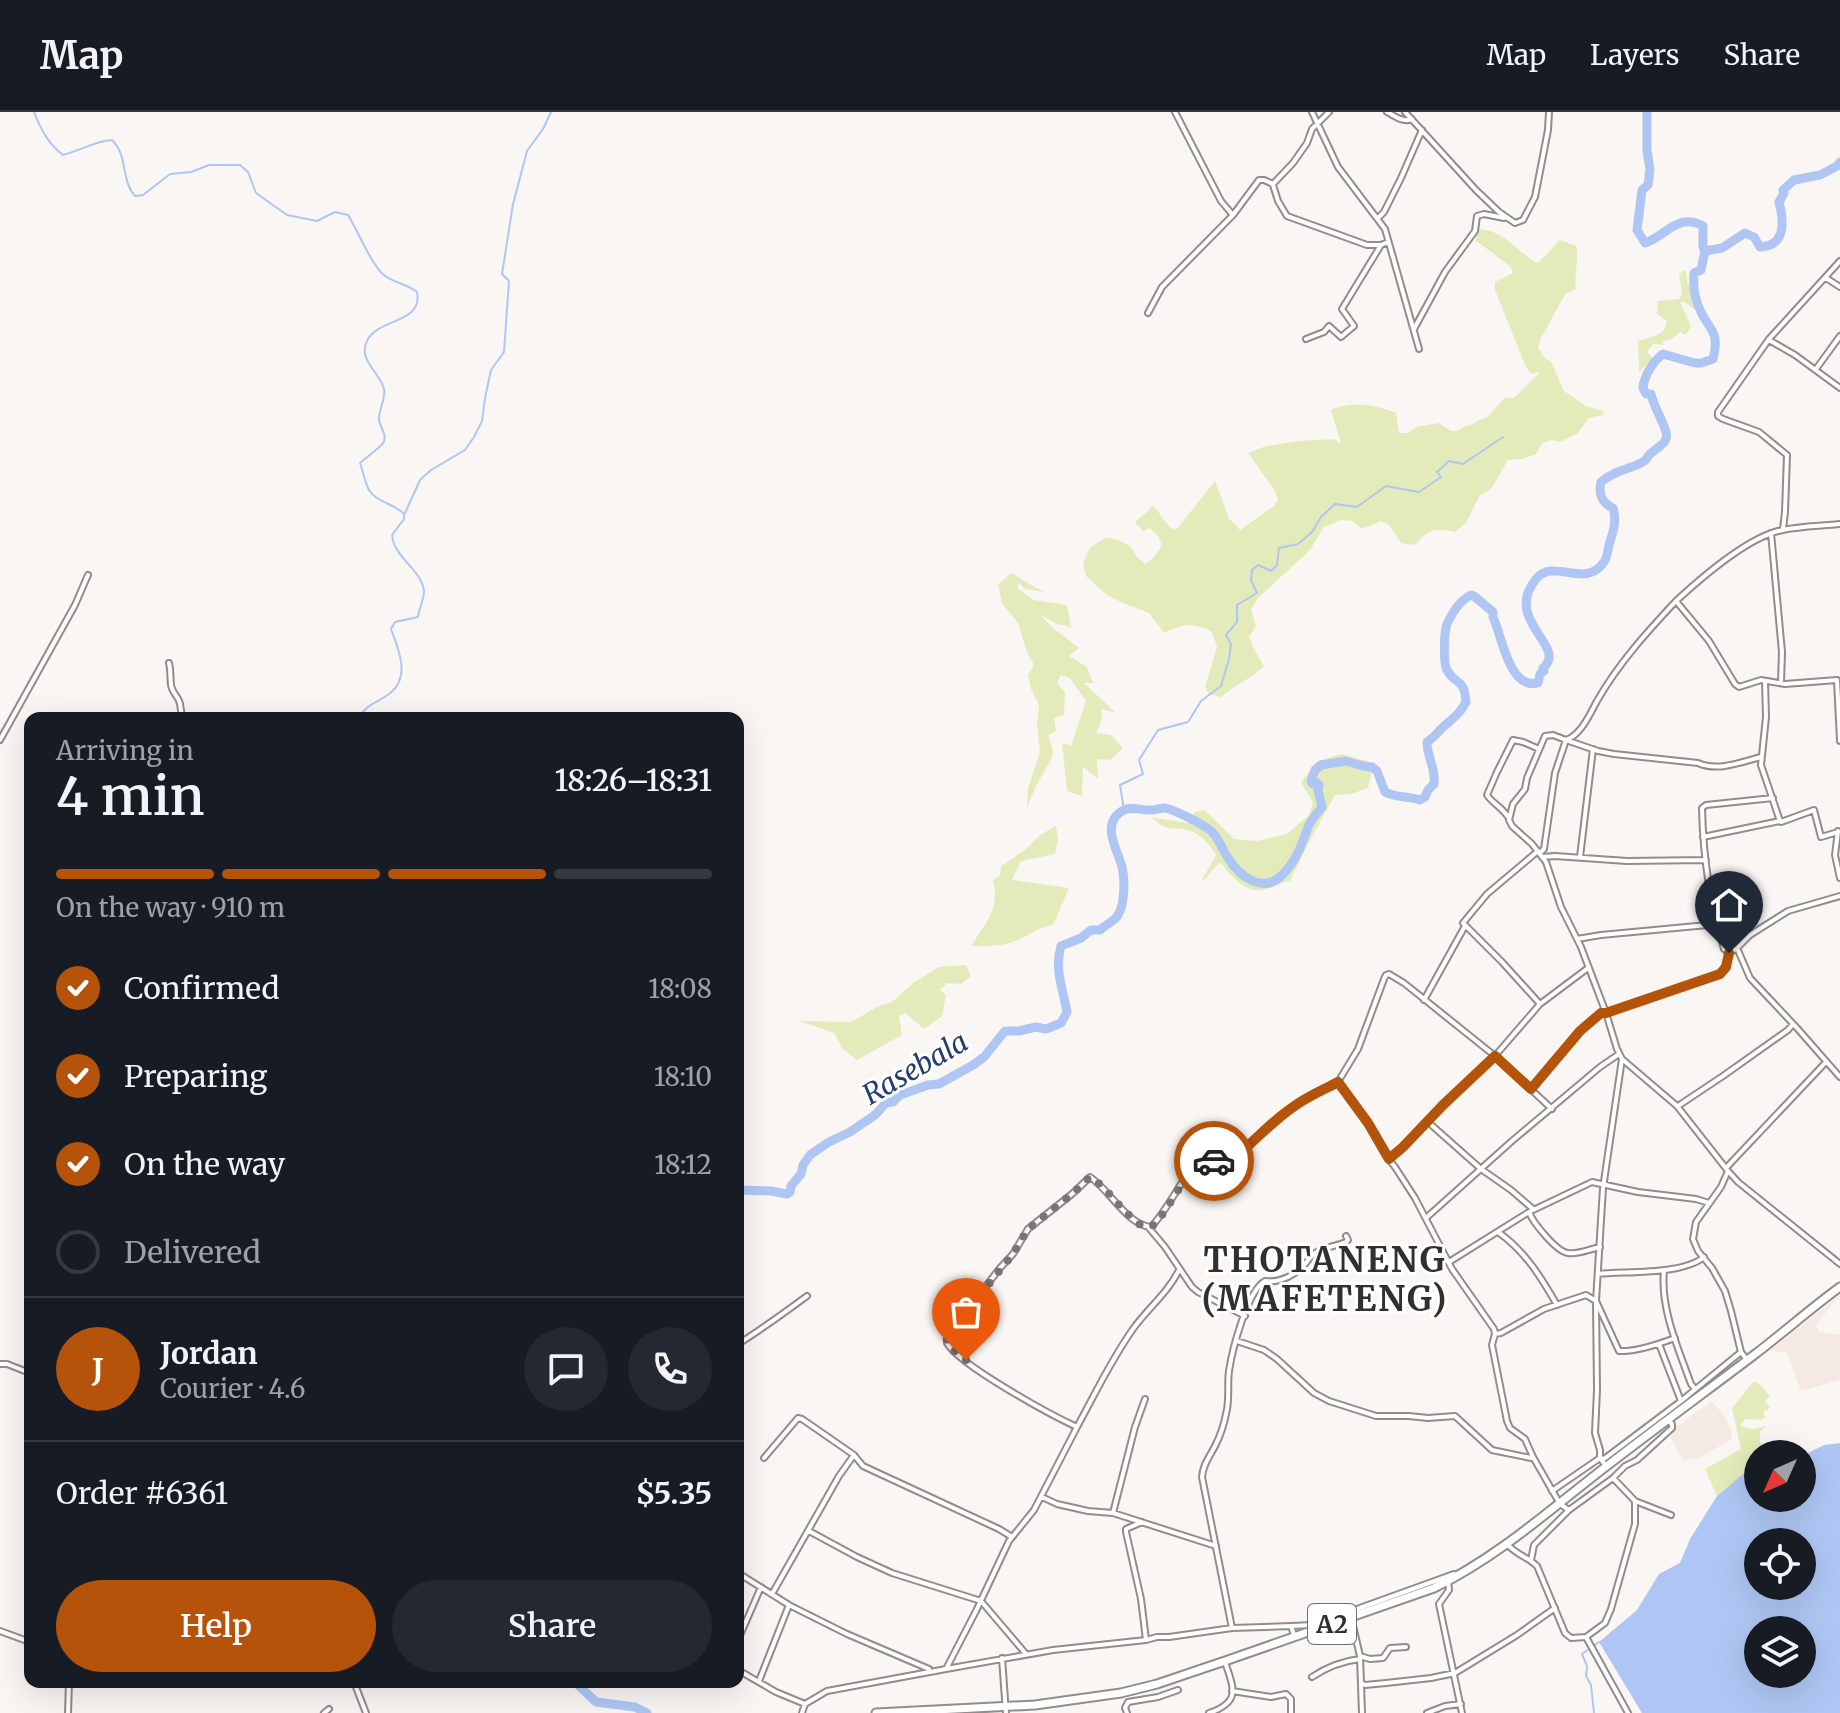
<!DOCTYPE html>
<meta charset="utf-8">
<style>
:root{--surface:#171b24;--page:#242831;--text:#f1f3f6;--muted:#9ea1a6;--line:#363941;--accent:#b45309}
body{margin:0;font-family:Merriweather,serif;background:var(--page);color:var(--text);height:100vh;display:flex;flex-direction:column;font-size:30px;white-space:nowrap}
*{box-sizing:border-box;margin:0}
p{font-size:26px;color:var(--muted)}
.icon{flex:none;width:44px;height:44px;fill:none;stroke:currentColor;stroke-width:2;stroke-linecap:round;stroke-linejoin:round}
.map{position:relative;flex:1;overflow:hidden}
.side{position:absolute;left:24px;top:600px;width:720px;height:976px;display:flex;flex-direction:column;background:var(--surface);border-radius:16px;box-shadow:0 8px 32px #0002}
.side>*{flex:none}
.needle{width:52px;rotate:225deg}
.buttons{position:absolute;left:1744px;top:1328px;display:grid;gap:16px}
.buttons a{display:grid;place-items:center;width:72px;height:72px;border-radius:50%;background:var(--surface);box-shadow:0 8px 32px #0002;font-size:40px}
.pin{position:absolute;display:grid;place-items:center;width:68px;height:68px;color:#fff;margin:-82px -34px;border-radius:50% 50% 50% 0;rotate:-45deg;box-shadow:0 0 8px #0007}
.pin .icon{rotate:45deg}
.courier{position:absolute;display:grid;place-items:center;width:80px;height:80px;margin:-40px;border:6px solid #b45309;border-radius:50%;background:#fff;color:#222;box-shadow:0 2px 10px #0007}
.head em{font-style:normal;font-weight:600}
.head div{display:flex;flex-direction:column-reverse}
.head{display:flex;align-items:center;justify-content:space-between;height:136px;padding:0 32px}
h1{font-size:52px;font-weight:600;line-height:60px}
.bar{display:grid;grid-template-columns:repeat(4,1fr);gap:12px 8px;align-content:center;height:96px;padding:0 32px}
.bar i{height:10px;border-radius:6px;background:var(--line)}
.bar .active{background:var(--accent)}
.bar p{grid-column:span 4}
.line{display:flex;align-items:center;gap:20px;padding:0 32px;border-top:2px solid var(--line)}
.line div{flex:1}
.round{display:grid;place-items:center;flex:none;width:84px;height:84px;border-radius:42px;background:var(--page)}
ol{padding:0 32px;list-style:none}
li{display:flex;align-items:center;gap:24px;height:88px}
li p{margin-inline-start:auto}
li .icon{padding:8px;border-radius:50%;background:var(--accent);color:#fff;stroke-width:4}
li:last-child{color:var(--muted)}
li i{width:44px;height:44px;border:4px solid var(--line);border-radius:50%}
.action{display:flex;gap:16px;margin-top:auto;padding:16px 32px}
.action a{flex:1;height:92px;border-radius:48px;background:var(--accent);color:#fff;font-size:32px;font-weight:600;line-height:92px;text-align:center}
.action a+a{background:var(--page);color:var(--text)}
header{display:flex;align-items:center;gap:48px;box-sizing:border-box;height:112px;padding:0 40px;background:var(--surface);border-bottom:2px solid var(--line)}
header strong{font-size:38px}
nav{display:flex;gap:44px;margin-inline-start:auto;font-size:28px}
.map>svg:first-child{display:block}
</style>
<header>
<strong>Map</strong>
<nav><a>Map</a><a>Layers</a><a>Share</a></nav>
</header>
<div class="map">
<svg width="1840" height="1601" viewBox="0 0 1840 1601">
<rect width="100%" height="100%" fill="#faf6f4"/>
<path fill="#f5e9e4" d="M1840 1183 1816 1213 1819 1220 1840 1223V1268L1801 1279 1787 1241 1771 1238Z
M1712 1289 1725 1305 1731 1317 1732 1327 1699 1346 1683 1348 1675 1335 1670 1323 1676 1315Z"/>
<path fill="#e4ebba" d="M1479 117C1506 119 1515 139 1538 151L1560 128 1576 134C1579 148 1574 163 1576 177L1566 181 1562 188 1541 226 1538 236 1544 245 1551 250 1564 279 1586 294 1603 299V303L1589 306 1577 322 1560 330 1551 328 1542 332 1536 342 1523 347 1508 348 1491 377 1480 383 1466 411 1455 420C1434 416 1429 417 1415 433L1401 431 1389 413 1381 409 1362 417 1352 409 1341 408 1324 415 1310 438 1258 486 1251 498 1256 514 1249 525 1254 537 1264 554C1253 566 1234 573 1221 585L1209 582 1205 576 1217 534 1211 519C1192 510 1182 512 1164 521L1149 501 1123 491 1107 483 1086 464 1083 451 1090 436 1104 426 1116 427 1130 434 1136 444 1145 452 1154 445 1162 433 1158 424 1150 416 1143 419 1135 410 1148 399 1152 393C1162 401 1164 414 1176 418L1215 369 1229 406 1240 418 1274 394 1278 388 1275 379 1248 341 1266 334 1300 329 1333 327 1341 332 1331 298C1352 289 1375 293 1396 301L1399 321H1409L1416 315 1439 311 1451 319H1457L1465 314 1472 313 1479 308 1487 305 1505 286H1514L1539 261 1537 260 1531 262 1526 255 1495 178V170L1513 161 1510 154 1475 128Z
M1686 158 1687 169 1695 185 1694 197 1685 190H1680L1691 214 1686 223 1680 220 1672 227 1662 229 1664 233 1653 232 1647 240 1653 246 1639 260 1638 229C1650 225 1665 224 1667 209L1657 202 1658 189 1679 187 1682 181 1679 162Z
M1011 461 1044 480 1025 477 1018 470V477L1034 488 1067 493 1071 515 1057 512 1039 502 1053 516 1079 536 1069 544 1087 555 1093 571H1084L1116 601 1101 597 1102 607 1096 621 1111 623 1123 636 1110 648 1097 647 1098 667 1083 655 1082 684 1067 679 1062 631 1071 634 1086 589 1070 566 1061 563 1057 571 1065 581 1064 603 1054 606 1056 619 1048 624C1058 645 1050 647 1041 665 1035 675 1031 686 1027 696L1028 676 1040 640 1037 614 1039 593 1031 577 1028 563 1034 553 1027 540 1018 511 1002 491 998 473Z
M1341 642 1374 651 1368 676 1351 682 1335 683 1307 734 1290 769C1282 770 1275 775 1266 777 1247 784 1230 763 1220 750L1205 767 1202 768 1216 743C1210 734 1203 724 1193 720 1173 712 1172 724 1151 705L1188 711 1194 700 1205 698 1234 727 1257 729 1287 722 1308 704 1313 691 1301 670 1318 649Z
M1056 714 1058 727 1055 742 1021 749 1012 768 1069 776 1053 813C1036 816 1031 822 1017 828 1004 835 986 834 971 834 986 810 1000 798 993 768L1000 764 1001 754 1025 738 1040 723Z
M966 853 971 864 961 872 947 871 940 878 946 883 942 904 924 917 905 901 899 904 902 923 857 948 843 937 834 921 799 909 851 910 879 894 892 890 912 872 939 855Z
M1754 1269 1762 1274 1770 1285 1765 1289 1770 1295 1767 1299H1763L1765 1304 1762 1308 1745 1307 1740 1314 1754 1317 1766 1314 1760 1320V1330L1776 1342H1758V1356L1743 1362 1717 1384 1705 1357 1741 1337 1732 1296Z"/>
<path fill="#afc6f4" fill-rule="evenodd" d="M1840 1331V1601H1642L1599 1530 1637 1498 1659 1462 1680 1451 1690 1427 1717 1384 1743 1362 1758 1356V1386H1802V1344L1824 1333ZM1802 1430V1474H1758V1430ZM1802 1518V1562H1758V1518Z"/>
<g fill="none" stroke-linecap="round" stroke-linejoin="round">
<path stroke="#afc6f4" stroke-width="2" d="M34 0C40 16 49 33 63 43 80 39 94 29 112 28 128 43 121 69 135 84L143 83 170 62 191 60 209 53H240L248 60 256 81 287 103 317 109 335 100 348 103C357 117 372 154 384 163 394 171 407 172 417 180 423 211 381 206 368 227 356 247 380 260 384 277 386 288 378 298 379 308 380 315 388 324 383 331 380 336 365 346 360 351 363 359 365 371 369 378 376 390 395 392 404 402V407L392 423C394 446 422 458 424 479 424 488 419 496 418 505L395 510 391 517C399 538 411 566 389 582 377 591 366 592 359 606
M405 401 420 368 431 358 465 338 474 325 482 309 485 286 491 258 504 240 509 169 502 162 513 92 527 39 543 17 551 0
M1124 698 1120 673 1143 662 1139 648 1158 618 1188 610 1201 589 1221 574 1229 547 1231 532 1226 523 1237 510V493L1257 481 1251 468 1252 458 1258 453 1271 459 1277 453 1279 436 1298 432 1312 420 1321 405 1335 392 1357 395 1386 374 1419 380 1441 365 1437 360 1449 349 1463 352 1503 325
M1594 1601 1591 1573 1586 1564 1587 1554 1582 1542 1599 1530"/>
<path stroke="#afc6f4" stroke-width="9" d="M1705 139 1722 136 1745 121 1754 125 1760 135C1786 134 1784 109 1779 90L1784 81 1783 78 1794 68 1820 63 1837 54 1840 50
M738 1078 771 1079 787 1082 790 1080 791 1074 801 1062 803 1053 810 1043 829 1030 850 1020 875 1003 886 991 893 990 900 983 928 973 939 972 973 953 984 945 1005 919H1019L1036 915 1046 917 1061 911 1067 900C1063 877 1054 857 1061 834L1081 826 1091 818H1100C1106 812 1114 810 1118 803 1125 792 1125 767 1122 755 1118 738 1100 713 1122 699 1131 693 1141 699 1152 698 1156 698 1160 696 1164 696 1171 696 1207 714 1212 720 1219 727 1223 738 1228 746 1240 765 1263 782 1282 763 1296 750 1302 732 1308 715 1311 708 1317 701 1322 695L1318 678 1319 673 1317 671 1313 672 1311 669 1315 658 1321 653 1346 649 1363 654 1372 655 1377 659 1385 680C1396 686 1408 684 1420 688L1425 685 1428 678 1434 672C1436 655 1427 646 1427 630 1434 626 1437 621 1442 616 1453 606 1459 603 1466 590 1464 564 1455 574 1447 558 1443 551 1444 519 1447 512 1452 501 1459 489 1471 483L1474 484 1493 500V505C1502 524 1509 578 1538 571L1540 562 1544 559 1543 556C1569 534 1502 509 1536 467 1554 445 1585 478 1604 450 1607 446 1608 438 1609 433 1613 420 1617 409 1613 396 1602 391 1598 382 1601 370 1613 359 1627 358 1641 351 1650 346 1643 349 1650 342 1658 334 1671 331 1665 317 1661 305 1654 295 1651 282H1646L1643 276C1644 264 1653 249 1663 242L1695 251H1701L1713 247C1721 217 1707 218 1698 193 1694 183 1693 172 1694 161L1701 158 1705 139 1703 135V114C1678 100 1666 124 1645 131L1637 118 1642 78 1648 73 1650 57 1647 39V0
M575 1570 596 1590 635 1595 647 1601"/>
<defs>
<path id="street" d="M1175 0 1221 89 1232 102
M1312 0 1338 55 1385 117 1419 237
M1387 0C1395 4 1403 11 1412 7
M1405 0 1476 78 1499 100 1515 111 1523 108 1535 85 1548 18 1549 0
M1273 73 1278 89 1287 104 1367 133H1381
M1378 106 1384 100 1401 66 1422 18
M1826 166 1840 175
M1148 201 1162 175 1233 103 1259 68H1264L1273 72 1293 51 1307 31 1312 17 1329 0
M1414 217 1445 160 1475 119 1477 104 1484 102 1504 106
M1306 227 1324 220 1329 214 1341 225 1354 214 1342 197 1381 133 1388 130
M1769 228 1795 243 1840 276
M1816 257 1840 224
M1840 412C1820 414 1798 414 1778 419 1744 428 1701 466 1676 489L1709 529 1735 572 1739 575 1761 568 1785 572 1837 568 1840 629
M1783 417 1785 400 1787 343 1759 320 1723 307 1718 304V300L1769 227 1840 149
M1771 421 1782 540 1781 570
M169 551C171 559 170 565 171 573 172 581 179 585 180 592 181 597 181 602 183 606
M0 628 75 493 88 463
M1508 705C1502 695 1492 691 1487 683L1497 660 1513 628 1523 630 1539 637
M1781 710 1814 698 1821 725 1838 720
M1838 719 1835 743 1840 766
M1703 725 1780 709 1761 653 1766 605 1765 569
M1538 739 1487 782 1463 811 1502 850 1540 892
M1540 741 1544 737 1555 661 1566 628 1598 639 1614 642 1698 651C1718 660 1741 650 1761 645
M1542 745 1555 744 1627 749 1706 748
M1580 745 1593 637
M1840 784 1788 799 1750 823 1737 836 1729 841 1726 855 1720 862 1606 901 1617 937 1622 947 1677 994 1728 1059 1738 1070 1840 1152
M1577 827 1601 823 1718 812
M1737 836 1750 866 1797 916 1840 965
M1729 841 1724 837C1710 792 1703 743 1702 696L1706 693 1773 686
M1424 888 1465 814
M1531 977 1580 919 1601 901H1606L1581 835 1561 795 1546 750 1532 732 1512 714 1509 708 1513 692 1525 677 1527 666 1545 624 1553 623 1566 628C1581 623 1590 602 1597 589 1618 552 1647 520 1676 489
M1678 994 1723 964 1788 918 1793 912
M1552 997 1495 944 1404 871 1389 862 1386 863 1384 867 1358 937 1338 970 1368 1011 1386 1044 1395 1055 1415 1086 1452 1157 1494 1217 1495 1222 1492 1233 1507 1309 1510 1316 1525 1327 1533 1345 1560 1392 1569 1398
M1428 1010 1481 1057 1511 1078 1533 1097
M1389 1047 1403 1035 1443 993 1495 944 1540 892 1588 856
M1726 1056 1826 950
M1728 1059 1721 1075 1696 1110 1693 1127 1698 1139 1712 1156 1725 1179 1731 1199 1741 1240 1747 1248
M1529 1100C1533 1111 1557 1140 1568 1141 1578 1143 1590 1137 1600 1135
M1426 1106 1512 1029 1600 955 1619 942
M1149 1116 1165 1135 1192 1175 1198 1180 1245 1204
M1498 1120C1525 1139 1541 1165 1557 1193
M1449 1150 1529 1100 1592 1070 1638 1080 1696 1087 1709 1091
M1664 1158C1660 1196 1678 1236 1691 1272L1695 1277
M1598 1162C1627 1159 1682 1163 1704 1145
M1495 1222 1501 1221 1544 1197 1586 1183 1596 1189 1619 1239C1634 1240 1659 1232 1675 1226
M1237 1229 1264 1238 1277 1247 1314 1281 1329 1289 1376 1304H1409L1428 1306 1455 1304 1492 1338 1531 1346 1533 1345
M738 1232C762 1217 784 1201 807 1184
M1659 1232 1681 1289
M0 1252H7L30 1261
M1077 1315C1095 1282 1111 1248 1133 1217 1147 1197 1168 1181 1179 1158
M764 1346 798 1306 802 1307 854 1343 863 1354 999 1417 1012 1425
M1606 1354 1600 1346V1338L1595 1321 1597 1278 1596 1189 1603 1076 1622 947
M1613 1366 1635 1389V1412L1611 1497 1605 1511 1586 1525 1628 1601
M1552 1379 1600 1346 1604 1347 1681 1289 1741 1240
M1042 1385 1057 1392 1088 1399 1113 1401 1216 1434
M1635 1389 1671 1403
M1113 1401 1135 1315 1145 1287
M1142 1410 1126 1417V1420L1141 1487 1146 1528
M809 1419 857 1445 892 1461 981 1489 1026 1542
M1507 1432C1515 1442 1528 1445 1537 1454L1565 1521 1571 1526 1586 1525
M1531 1448 1534 1433 1569 1398 1613 1366 1625 1354 1637 1348 1672 1316V1312L1668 1308
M738 1461 789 1493 847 1522 929 1557
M1448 1469 1449 1478 1439 1492 1462 1601
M772 1482 839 1364 854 1343
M1351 1505 1360 1544 1362 1601
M1292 1514 1312 1513 1321 1510 1454 1462
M1232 1516 1202 1365C1203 1351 1211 1343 1216 1332 1221 1322 1224 1312 1226 1302 1230 1288 1227 1274 1229 1259 1232 1239 1247 1179 1265 1169 1280 1171 1296 1163 1306 1151 1310 1146 1309 1145 1315 1141 1324 1135 1337 1134 1346 1130L1348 1128 1346 1124
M0 1519 30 1530
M738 1528 761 1475
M1360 1544 1370 1547 1383 1546 1390 1536 1406 1535
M1002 1546 1006 1601
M946 1557 1053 1538 1146 1528 1157 1525H1169L1232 1516 1291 1514 1294 1523
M738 1558 776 1580 805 1592
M1312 1565C1327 1555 1342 1549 1360 1547
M759 1569 789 1493
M354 1570 366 1601
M1361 1571 1365 1573 1386 1571 1431 1566 1455 1561 1517 1523 1555 1496
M1232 1579 1271 1585 1286 1582 1291 1587V1601
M68 1601 69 1570
M324 1601 329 1597
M802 1601 805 1592 827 1579 946 1557 976 1499 1009 1429 1034 1398 1077 1315C1051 1303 959 1253 947 1231L953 1213 959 1209 1000 1156 1013 1142 1028 1117 1072 1082 1090 1065C1110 1078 1127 1113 1151 1115 1170 1095 1180 1068 1199 1048 1210 1044 1218 1054 1229 1051L1285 1002 1301 990 1338 970
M1127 1601 1125 1596 1128 1590 1158 1585 1178 1578
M1209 1601C1241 1590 1234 1577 1225 1550
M1427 1601 1445 1594 1461 1592"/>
<path id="primary" d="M876 1601 1035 1593 1121 1581 1157 1572 1225 1549 1434 1476C1498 1445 1552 1396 1608 1353 1656 1316 1705 1280 1754 1243 1783 1221 1810 1197 1840 1175"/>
</defs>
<use href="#street" stroke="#908d8b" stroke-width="8"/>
<use href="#primary" stroke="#908d8b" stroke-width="11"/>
<use href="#street" stroke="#fff" stroke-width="4"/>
<use href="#primary" stroke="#fff" stroke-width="7"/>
</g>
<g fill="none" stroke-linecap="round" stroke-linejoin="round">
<path stroke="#787574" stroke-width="8" stroke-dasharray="0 14.4" d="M966 1248C949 1236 936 1227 959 1209L1013 1142 1028 1117 1072 1082 1090 1065C1106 1075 1116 1091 1130 1104 1135 1109 1144 1118 1152 1114 1161 1110 1187 1060 1199 1048L1208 1046 1214 1049"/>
<path stroke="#b45309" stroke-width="10" d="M1214 1049 1225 1053 1232 1049C1254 1029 1274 1007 1299 991 1311 983 1325 977 1338 970L1368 1011 1389 1047 1403 1035 1443 993 1495 944 1531 977 1580 919 1601 901H1606L1720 862 1726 855 1729 841"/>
</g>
<g text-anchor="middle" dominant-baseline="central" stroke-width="6" stroke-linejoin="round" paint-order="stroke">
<rect fill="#fff" stroke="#706e6d" stroke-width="2" x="1308" y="1492" width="48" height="40" rx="6"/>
<g font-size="24" font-weight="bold" fill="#32302f">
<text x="1332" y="1512">A2</text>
</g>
<g font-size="28" font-style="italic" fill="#243c74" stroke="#fff">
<text transform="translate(915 956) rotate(-30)">Rasebala</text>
</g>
<g font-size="34" font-weight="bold" letter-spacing="2" fill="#32302f" stroke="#fff">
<text x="1325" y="1148">THOTANENG<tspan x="1325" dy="39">(MAFETENG)</tspan></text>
</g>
</g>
</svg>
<div class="buttons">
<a><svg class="needle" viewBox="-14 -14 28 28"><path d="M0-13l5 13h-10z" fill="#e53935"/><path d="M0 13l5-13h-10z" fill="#9ea1a6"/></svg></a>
<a><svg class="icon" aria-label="locate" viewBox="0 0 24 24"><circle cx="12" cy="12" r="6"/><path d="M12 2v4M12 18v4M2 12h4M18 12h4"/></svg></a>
<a><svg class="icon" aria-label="layers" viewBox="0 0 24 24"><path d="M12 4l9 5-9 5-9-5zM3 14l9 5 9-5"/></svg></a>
</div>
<div class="pin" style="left:966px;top:1248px;background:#ea580c"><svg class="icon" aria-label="bag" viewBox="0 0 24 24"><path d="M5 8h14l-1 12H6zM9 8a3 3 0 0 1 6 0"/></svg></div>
<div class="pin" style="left:1729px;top:841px;background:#1f2937"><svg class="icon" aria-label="home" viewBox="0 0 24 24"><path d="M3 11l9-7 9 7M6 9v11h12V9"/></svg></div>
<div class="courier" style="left:1214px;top:1049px"><svg class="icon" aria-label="car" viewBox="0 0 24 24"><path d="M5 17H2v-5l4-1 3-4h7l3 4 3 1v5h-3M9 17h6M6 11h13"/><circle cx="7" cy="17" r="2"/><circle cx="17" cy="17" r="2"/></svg></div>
<section class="side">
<div class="head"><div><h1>4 min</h1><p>Arriving in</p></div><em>18:26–18:31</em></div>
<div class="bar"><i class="active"></i><i class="active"></i><i class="active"></i><i></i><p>On the way · 910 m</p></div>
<ol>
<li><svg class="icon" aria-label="check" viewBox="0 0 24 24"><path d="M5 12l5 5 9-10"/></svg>Confirmed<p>18:08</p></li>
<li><svg class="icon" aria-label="check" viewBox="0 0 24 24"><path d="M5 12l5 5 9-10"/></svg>Preparing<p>18:10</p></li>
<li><svg class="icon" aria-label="check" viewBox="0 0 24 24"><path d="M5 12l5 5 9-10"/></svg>On the way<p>18:12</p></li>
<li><i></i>Delivered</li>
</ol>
<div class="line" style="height:144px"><b class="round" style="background:var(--accent);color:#fff">J</b><div><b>Jordan</b><p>Courier · 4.6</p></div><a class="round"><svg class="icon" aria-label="chat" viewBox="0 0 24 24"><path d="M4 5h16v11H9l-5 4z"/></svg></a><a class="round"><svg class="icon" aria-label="phone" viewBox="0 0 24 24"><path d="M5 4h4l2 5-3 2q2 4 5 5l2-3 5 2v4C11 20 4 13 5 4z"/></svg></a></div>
<div class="line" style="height:104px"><div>Order #6361</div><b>$5.35</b></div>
<div class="action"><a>Help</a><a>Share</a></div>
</section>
</div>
